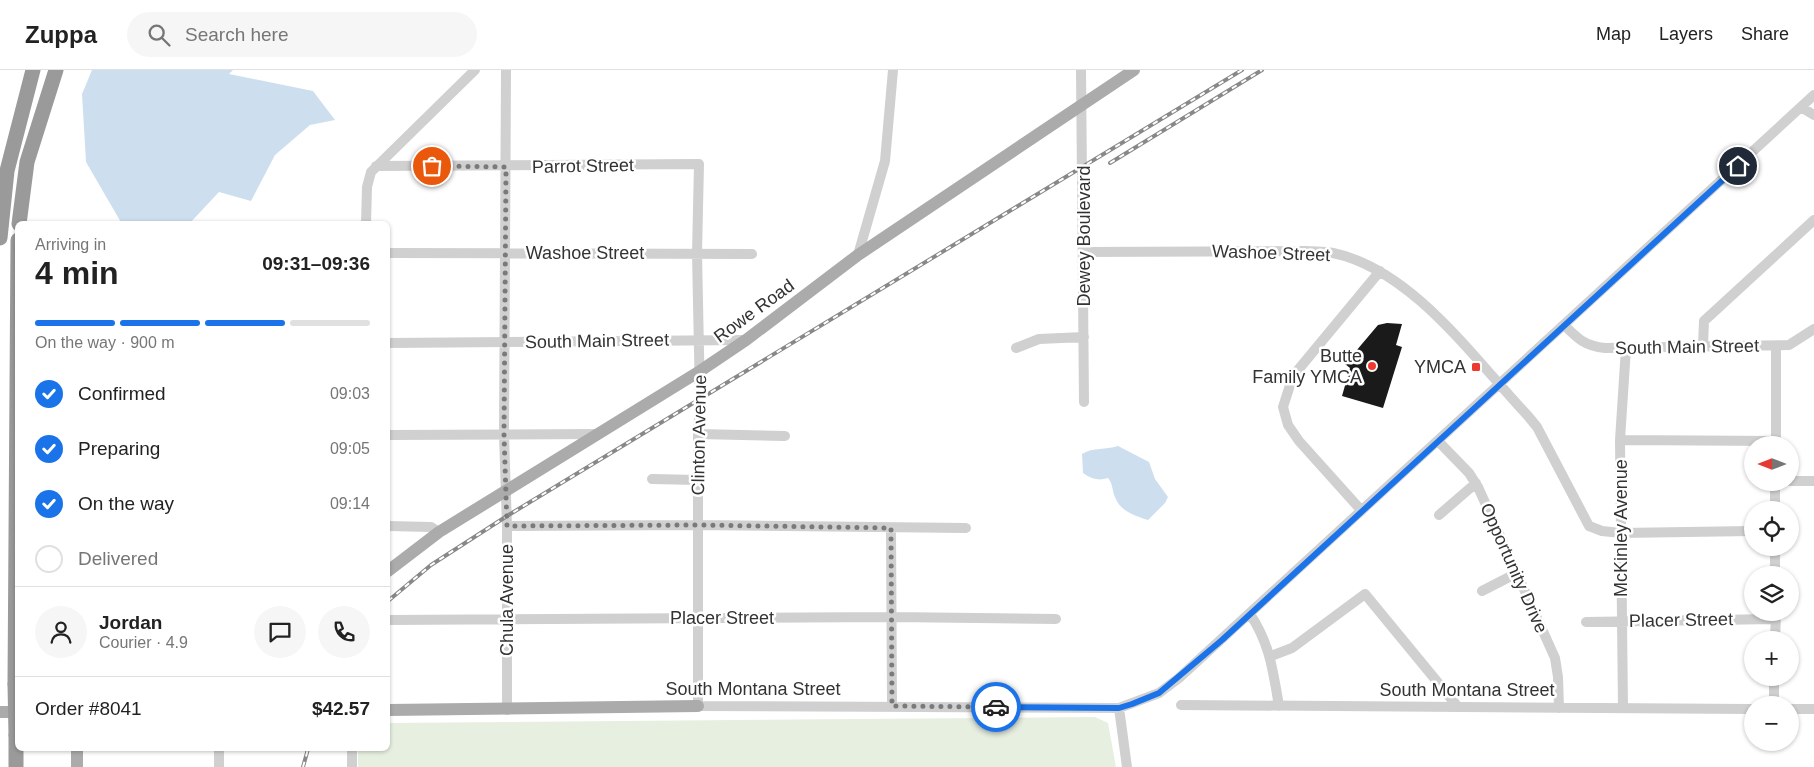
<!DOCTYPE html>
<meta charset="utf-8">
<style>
:root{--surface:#fff;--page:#f6f6f6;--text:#222;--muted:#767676;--line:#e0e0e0;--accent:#1a73e8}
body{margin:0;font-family:Arial,sans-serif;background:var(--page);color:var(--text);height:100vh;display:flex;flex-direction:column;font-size:19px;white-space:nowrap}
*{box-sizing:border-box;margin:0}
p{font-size:16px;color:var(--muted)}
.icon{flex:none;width:28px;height:28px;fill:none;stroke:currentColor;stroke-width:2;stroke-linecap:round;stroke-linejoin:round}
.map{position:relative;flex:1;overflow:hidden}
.details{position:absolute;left:15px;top:151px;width:375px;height:530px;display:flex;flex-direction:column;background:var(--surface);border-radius:8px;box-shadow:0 1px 4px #0004}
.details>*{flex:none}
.needle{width:32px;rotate:270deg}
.tools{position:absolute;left:1744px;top:366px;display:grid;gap:10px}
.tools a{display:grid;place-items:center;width:55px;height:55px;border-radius:50%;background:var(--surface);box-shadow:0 1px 4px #0004;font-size:25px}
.pin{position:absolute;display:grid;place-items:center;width:42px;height:42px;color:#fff;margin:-21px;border:2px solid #fff;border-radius:50%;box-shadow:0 1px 5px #0007}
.courier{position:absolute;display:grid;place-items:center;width:50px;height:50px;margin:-25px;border:4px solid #1a73e8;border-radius:50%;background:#fff;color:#222;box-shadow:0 1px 6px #0007}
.head em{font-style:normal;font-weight:700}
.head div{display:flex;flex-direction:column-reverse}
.head{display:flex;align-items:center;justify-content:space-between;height:85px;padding:0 20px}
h1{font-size:32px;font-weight:700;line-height:38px}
.bar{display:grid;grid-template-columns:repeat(4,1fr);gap:8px 5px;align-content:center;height:60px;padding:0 20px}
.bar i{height:6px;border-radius:4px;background:var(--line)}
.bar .current{background:var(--accent)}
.bar p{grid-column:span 4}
.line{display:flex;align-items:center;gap:12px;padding:0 20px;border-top:1px solid var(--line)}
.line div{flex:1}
.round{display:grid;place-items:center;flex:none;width:52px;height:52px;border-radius:26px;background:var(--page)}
ol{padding:0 20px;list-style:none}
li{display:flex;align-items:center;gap:15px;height:55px}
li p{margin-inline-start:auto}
li .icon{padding:5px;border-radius:50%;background:var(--accent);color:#fff;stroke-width:4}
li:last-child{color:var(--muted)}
li i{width:28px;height:28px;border:2px solid var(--line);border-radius:50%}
header{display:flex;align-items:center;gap:30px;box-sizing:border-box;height:70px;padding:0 25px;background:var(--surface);border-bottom:1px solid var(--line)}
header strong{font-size:24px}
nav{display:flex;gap:28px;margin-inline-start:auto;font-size:18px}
.search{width:350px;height:45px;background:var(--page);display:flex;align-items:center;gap:12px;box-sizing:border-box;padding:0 18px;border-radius:28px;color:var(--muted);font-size:19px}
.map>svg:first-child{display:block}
</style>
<header>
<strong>Zuppa</strong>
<div class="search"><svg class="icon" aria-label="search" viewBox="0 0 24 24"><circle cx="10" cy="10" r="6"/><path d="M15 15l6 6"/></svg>Search here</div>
<nav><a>Map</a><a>Layers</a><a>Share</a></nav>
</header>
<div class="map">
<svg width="1814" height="697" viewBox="0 0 1814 697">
<rect width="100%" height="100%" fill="#fff"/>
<path fill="#e7efe1" d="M1095 647 1108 653 1116 697H358V679H388V653Z"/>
<path fill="#cddeef" d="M92 0H233L229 4 313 21 335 50 310 55 275 85 251 131 219 122 189 154H122L86 92 82 24Z
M1118 376 1149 392 1155 409 1168 427 1165 433 1148 450C1135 446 1120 441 1115 427 1112 420 1113 414 1108 408 1099 411 1091 409 1083 403L1082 384C1094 377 1105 380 1118 376Z"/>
<path fill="#1a1a1a" d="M1387 253 1402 254 1396 275 1402 277 1383 338 1342 326 1350 298 1345 294 1378 255Z"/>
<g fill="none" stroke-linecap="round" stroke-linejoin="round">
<path stroke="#d0d0d0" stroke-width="10" d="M506 0 504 365 507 456V640
M1081 0 1084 332
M1801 37 1814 45
M376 96 699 94 697 183 700 330 698 364V636L1119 638 1159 623 1179 608 1814 25
M366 154 367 117 371 102 475 0
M1084 182 1306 181C1315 182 1324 181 1333 183 1412 199 1475 290 1528 346L1537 357 1589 456 1602 461 1621 463 1752 461
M388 183 752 184
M858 185 885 91 893 0
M1564 255C1578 269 1585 276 1605 278L1789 275 1814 259
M388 273 746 270
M1703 276 1704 251 1814 150
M1016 278 1039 269 1084 267
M698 364 785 366
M388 365 598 364
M1620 370 1776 371
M1438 371 1469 403 1478 417 1555 588 1558 607 1559 638
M1776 375V276
M652 409 698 410
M1790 411H1814
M1361 440 1299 371 1288 355 1283 337 1293 306 1380 201
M1775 440V412
M1439 445 1476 413
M388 456 431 457 439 462
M507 456 698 455 966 458
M891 458 892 636
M1775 478V505
M1482 521 1517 503
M1250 544C1270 574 1273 601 1279 636
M388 550 892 547 1056 549
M1586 552 1776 549
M1775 570 1776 544
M1271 586 1292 578 1365 524 1458 637
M1774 608V635
M1181 635 1752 639
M1119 638 1127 697
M1623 638 1620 370 1626 278
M1790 639H1814
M219 679V697
M352 697V679"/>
<path stroke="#ababab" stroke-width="12" d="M388 501 439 462 700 301 746 270 858 185 1134 0
M388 640 698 636
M0 642H18
M77 679V697"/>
<path stroke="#9a9a9a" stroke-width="15" d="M19 154 27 92 56 0
M0 168 7 101 33 0
M15 614 18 170
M16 665V697"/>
<defs>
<path id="rail" d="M1110 93 1262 0
M388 531 431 495 507 446 1242 0
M303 697 308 679"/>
</defs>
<use href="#rail" stroke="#888" stroke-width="4"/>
<use href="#rail" stroke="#fff" stroke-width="2" stroke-dasharray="5.5" stroke-linecap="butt"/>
<path stroke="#9a9a9a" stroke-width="15" d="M15 614 16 665"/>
</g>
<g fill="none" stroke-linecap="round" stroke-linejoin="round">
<path stroke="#7a7a7a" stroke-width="5" stroke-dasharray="0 9" d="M432 96 506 97 504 364 507 456 698 455 891 458 892 636 996 637"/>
<path stroke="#1a73e8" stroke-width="6" d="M996 637 1119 638 1132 634 1159 623 1222 570 1738 96"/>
</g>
<g fill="#ed3a31" stroke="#fff" stroke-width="2">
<circle cx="1372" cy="296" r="5"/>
<rect x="1471" y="292" width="10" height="10" rx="2.5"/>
</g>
<g text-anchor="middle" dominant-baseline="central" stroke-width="5" stroke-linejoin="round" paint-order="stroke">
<g font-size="18" fill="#333" stroke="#fff">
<text transform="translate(583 96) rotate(-1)">Parrot Street</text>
<text transform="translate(1084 166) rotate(-90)">Dewey Boulevard</text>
<text x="585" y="183">Washoe Street</text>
<text transform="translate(1271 183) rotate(2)">Washoe Street</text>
<text transform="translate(754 241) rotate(-36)">Rowe Road</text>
<text transform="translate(597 271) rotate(-1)">South Main Street</text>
<text transform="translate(1687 277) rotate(-1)">South Main Street</text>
<text transform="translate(699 365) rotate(-89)">Clinton Avenue</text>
<text transform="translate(1621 458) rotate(-90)">McKinley Avenue</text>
<text transform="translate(1514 498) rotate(66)">Opportunity Drive</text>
<text transform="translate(507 530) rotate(-90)">Chula Avenue</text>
<text x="722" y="548">Placer Street</text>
<text transform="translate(1681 550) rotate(-1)">Placer Street</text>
<text x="753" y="619">South Montana Street</text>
<text x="1467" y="620">South Montana Street</text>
</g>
<g font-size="18" fill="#333" stroke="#fff" text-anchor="end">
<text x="1362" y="286">Butte<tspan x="1362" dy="21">Family YMCA</tspan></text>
<text x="1466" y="297">YMCA</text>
</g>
</g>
</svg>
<div class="tools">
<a><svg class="needle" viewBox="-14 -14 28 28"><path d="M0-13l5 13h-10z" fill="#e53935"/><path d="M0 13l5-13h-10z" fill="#767676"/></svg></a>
<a><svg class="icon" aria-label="locate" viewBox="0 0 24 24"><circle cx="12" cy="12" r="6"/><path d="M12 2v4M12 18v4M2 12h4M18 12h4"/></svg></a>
<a><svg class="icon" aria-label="layers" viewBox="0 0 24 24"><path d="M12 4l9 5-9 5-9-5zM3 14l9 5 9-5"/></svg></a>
<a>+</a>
<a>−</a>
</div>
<div class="pin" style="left:432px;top:96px;background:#ea580c"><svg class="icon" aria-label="bag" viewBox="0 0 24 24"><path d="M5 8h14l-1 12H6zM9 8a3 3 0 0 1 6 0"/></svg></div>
<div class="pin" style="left:1738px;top:96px;background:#1f2937"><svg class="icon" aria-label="home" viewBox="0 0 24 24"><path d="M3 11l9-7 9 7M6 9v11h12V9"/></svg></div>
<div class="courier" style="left:996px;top:637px"><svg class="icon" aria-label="car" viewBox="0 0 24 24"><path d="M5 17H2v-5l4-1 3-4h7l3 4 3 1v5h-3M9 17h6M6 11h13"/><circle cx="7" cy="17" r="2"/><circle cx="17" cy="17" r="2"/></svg></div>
<section class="details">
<div class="head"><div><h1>4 min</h1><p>Arriving in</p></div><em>09:31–09:36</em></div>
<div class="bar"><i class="current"></i><i class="current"></i><i class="current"></i><i></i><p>On the way · 900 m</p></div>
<ol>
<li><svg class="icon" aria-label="check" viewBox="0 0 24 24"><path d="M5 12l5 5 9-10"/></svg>Confirmed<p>09:03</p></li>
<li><svg class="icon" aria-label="check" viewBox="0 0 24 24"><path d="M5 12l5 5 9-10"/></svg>Preparing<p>09:05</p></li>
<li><svg class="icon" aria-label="check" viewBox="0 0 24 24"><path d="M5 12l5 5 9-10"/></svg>On the way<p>09:14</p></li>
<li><i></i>Delivered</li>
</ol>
<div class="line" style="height:90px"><a class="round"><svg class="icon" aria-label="person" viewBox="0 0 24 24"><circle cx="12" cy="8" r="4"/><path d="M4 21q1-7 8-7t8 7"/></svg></a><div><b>Jordan</b><p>Courier · 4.9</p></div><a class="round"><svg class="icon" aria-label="chat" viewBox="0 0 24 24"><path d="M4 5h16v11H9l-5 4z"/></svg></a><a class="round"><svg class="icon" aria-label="phone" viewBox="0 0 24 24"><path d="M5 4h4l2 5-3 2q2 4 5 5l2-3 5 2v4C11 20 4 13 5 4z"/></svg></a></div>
<div class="line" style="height:65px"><div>Order #8041</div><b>$42.57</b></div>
</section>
</div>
